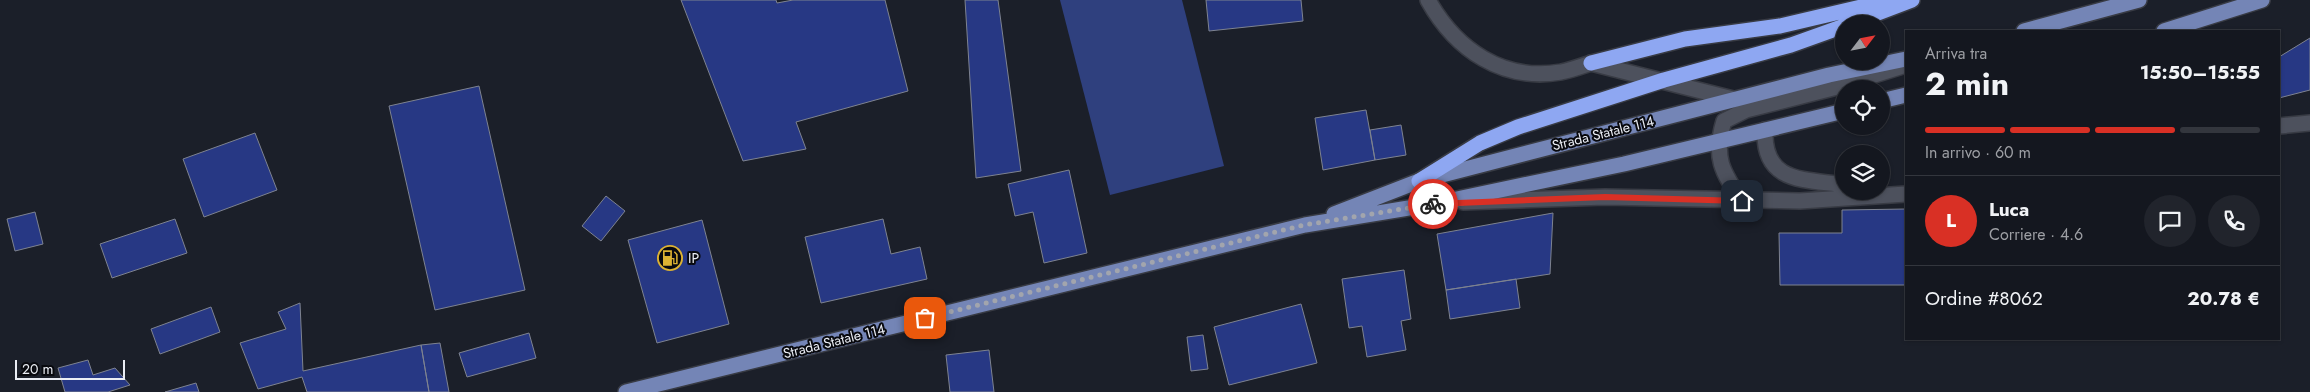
<!DOCTYPE html>
<html lang="it">
<meta charset="utf-8">
<style>
:root{--surface:#14171f;--page:#21242c;--text:#f1f3f6;--muted:#9d9fa4;--line:#33363d;--accent:#d93025}
body{margin:0;font-family:Jost,sans-serif;background:var(--page);color:var(--text);height:100vh;display:flex;flex-direction:column;font-size:19px;white-space:nowrap}
*{box-sizing:border-box;margin:0}
p{font-size:16px;color:var(--muted)}
.icon{flex:none;width:28px;height:28px;fill:none;stroke:currentColor;stroke-width:2;stroke-linecap:round;stroke-linejoin:round}
.map{position:relative;flex:1;overflow:hidden}
.sheet{position:absolute;left:1905px;top:30px;width:375px;height:310px;display:flex;flex-direction:column;background:var(--surface);border-radius:0px;box-shadow:0 1px 4px #0004,0 0 0 1px var(--line)}
.sheet>*{flex:none}
.needle{width:32px;rotate:58deg}
.controls{position:absolute;left:1835px;top:15px;display:grid;gap:10px}
.controls a{display:grid;place-items:center;width:55px;height:55px;border-radius:50%;background:var(--surface);box-shadow:0 1px 4px #0004,0 0 0 1px var(--line);font-size:25px}
.scale{position:absolute;left:15px;bottom:12px;width:110px;box-sizing:border-box;padding-left:5px;border:2px solid #eaedf4;border-top:0;font-size:14px;line-height:18px;white-space:nowrap;color:#eaedf4;-webkit-text-stroke:4px #08090e;paint-order:stroke}
.pin{position:absolute;display:grid;place-items:center;width:42px;height:42px;color:#fff;margin:-21px;border-radius:10px;box-shadow:0 2px 8px #0006}
.courier{position:absolute;display:grid;place-items:center;width:50px;height:50px;margin:-25px;border:4px solid #d93025;border-radius:50%;background:#fff;color:#222;box-shadow:0 1px 6px #0007}
.head em{font-style:normal;font-weight:700}
.head div{display:flex;flex-direction:column-reverse}
.head{display:flex;align-items:center;justify-content:space-between;height:85px;padding:0 20px}
h1{font-size:32px;font-weight:700;line-height:38px}
.bar{display:grid;grid-template-columns:repeat(4,1fr);gap:8px 5px;align-content:center;height:60px;padding:0 20px}
.bar i{height:6px;border-radius:4px;background:var(--line)}
.bar .selected{background:var(--accent)}
.bar p{grid-column:span 4}
.line{display:flex;align-items:center;gap:12px;padding:0 20px;border-top:1px solid var(--line)}
.line div{flex:1}
.round{display:grid;place-items:center;flex:none;width:52px;height:52px;border-radius:26px;background:var(--page)}
.map>svg:first-child{display:block}
</style>
<div class="map">
<svg width="2310" height="392" viewBox="0 0 2310 392">
<rect width="100%" height="100%" fill="#1b1f29"/>
<path fill="#2f407e" d="M1060 0H1182L1224 166 1110 195Z"/>
<path fill="#273884" stroke="#7e8390" d="M681 0H776L777 3 793 0H885L908 91 796 122 806 149 743 161Z
M965 0H998L1021 171 976 178Z
M1206 0H1301L1303 21 1209 31Z
M2310 38V90L2279 98V57Z
M479 86 525 290 435 310 389 106Z
M1366 110 1375 160 1323 170 1315 118Z
M1401 125 1406 155 1375 160 1370 130Z
M255 133 277 190 204 217 183 159Z
M1069 170 1087 253 1044 263 1033 212 1015 216 1008 184Z
M606 196 625 211 601 241 582 226Z
M1906 209V285H1780L1779 233H1842V210Z
M35 212 43 244 15 251 7 219Z
M1553 213 1550 274 1446 290 1437 234Z
M175 219 187 253 112 278 100 244Z
M883 219 891 254 920 247 927 279 821 303 805 237Z
M702 220 729 324 657 343 628 240Z
M1404 270 1411 319 1401 321 1406 350 1367 357 1362 326 1349 328 1342 279Z
M1516 279 1520 308 1450 319 1446 290Z
M300 303 303 371 421 345 429 392H307L302 377 258 389 240 343 286 329 278 312Z
M1301 304 1317 363 1229 385 1214 327Z
M211 307 220 332 160 354 151 329Z
M529 333 536 358 467 377 459 353Z
M1203 335 1208 369 1191 371 1187 337Z
M440 343 449 392H429L421 345Z
M989 350 994 392H950L946 355Z
M88 360 93 375 115 368 130 385 108 392H65L58 368Z
M196 383 199 392H165Z"/>
<g fill="none" stroke-linecap="round" stroke-linejoin="round">
<defs>
<path id="lane" d="M1428 0C1456 50 1503 82 1561 72 1571 70 1582 66 1591 63"/>
<path id="street" d="M1591 63 1733 99
M2279 126 2310 123
M1765 130C1763 183 1803 179 1844 185
M1742 201C1722 172 1713 157 1724 121L1746 110 1833 88 1906 65
M1463 202 1605 197 1800 201 1906 194"/>
<path id="primary" d="M2024 31 2139 0
M2164 31 2262 0
M1881 101 1906 95
M1334 214 1419 181 1829 75 1906 59
M626 392 1305 225 1433 204 1624 164 1844 111"/>
<path id="highway" d="M1849 24 1912 0
M1591 63 1685 39 1780 26 1891 0
M1419 181 1480 143 1518 127 1664 80 1791 45 1844 26"/>
</defs>
<use href="#lane" stroke="#383b44" stroke-width="18"/>
<use href="#street" stroke="#383b44" stroke-width="18"/>
<use href="#primary" stroke="#383b44" stroke-width="18"/>
<use href="#highway" stroke="#383b44" stroke-width="18"/>
<use href="#lane" stroke="#4d515d" stroke-width="15"/>
<use href="#street" stroke="#4d515d" stroke-width="15"/>
<use href="#primary" stroke="#7485b6" stroke-width="15"/>
<use href="#highway" stroke="#8ea7f2" stroke-width="15"/>
</g>
<g fill="none" stroke-linecap="round" stroke-linejoin="round">
<path stroke="#a2a5ad" stroke-width="5" stroke-dasharray="0 9" d="M925 318 1304 225 1433 204"/>
<path stroke="#d93025" stroke-width="6" d="M1433 204 1605 197 1742 201"/>
</g>
<defs>
<symbol id="fuel-ring" viewBox="-11 -11 22 22"><circle r="9.5" fill="#08090e" stroke="#dcb233" stroke-width="1.5"/><path d="M-5.5-6h7V0h2V4h1.3V-2.5L3-4.5l.8-.8L6-3V5H2.5V1h-1V6h-7ZM-4.2-4.7v3.2H.2V-4.7Z" fill="#dcb233"/></symbol>
</defs>
<g fill-rule="evenodd">
<use href="#fuel-ring" x="656" y="244" width="28" height="28"/>
</g>
<g text-anchor="middle" dominant-baseline="central" stroke-width="4" stroke-linejoin="round" paint-order="stroke">
<g font-size="14" fill="#eaedf4" stroke="#08090e">
<text transform="translate(1603 133) rotate(-14)">Strada Statale 114</text>
<text transform="translate(834 341) rotate(-14)">Strada Statale 114</text>
</g>
<g font-size="14" fill="#eaedf4" stroke="#08090e" text-anchor="start">
<text x="688" y="258">IP</text>
</g>
</g>
</svg>
<div class="controls">
<a><svg class="needle" viewBox="-14 -14 28 28"><path d="M0-13l5 13h-10z" fill="#e53935"/><path d="M0 13l5-13h-10z" fill="#9d9fa4"/></svg></a>
<a><svg class="icon" aria-label="locate" viewBox="0 0 24 24"><circle cx="12" cy="12" r="6"/><path d="M12 2v4M12 18v4M2 12h4M18 12h4"/></svg></a>
<a><svg class="icon" aria-label="layers" viewBox="0 0 24 24"><path d="M12 4l9 5-9 5-9-5zM3 14l9 5 9-5"/></svg></a>
</div>
<div class="scale">20 m</div>
<div class="pin" style="left:925px;top:318px;background:#ea580c"><svg class="icon" aria-label="bag" viewBox="0 0 24 24"><path d="M5 8h14l-1 12H6zM9 8a3 3 0 0 1 6 0"/></svg></div>
<div class="pin" style="left:1742px;top:201px;background:#1f2937"><svg class="icon" aria-label="home" viewBox="0 0 24 24"><path d="M3 11l9-7 9 7M6 9v11h12V9"/></svg></div>
<div class="courier" style="left:1433px;top:204px"><svg class="icon" aria-label="bike" viewBox="0 0 24 24"><circle cx="6" cy="16" r="4"/><circle cx="18" cy="16" r="4"/><path d="M6 16l4-8h5l3 8M10 8l3 8H6M13 5h3"/></svg></div>
<section class="sheet">
<div class="head"><div><h1>2 min</h1><p>Arriva tra</p></div><em>15:50–15:55</em></div>
<div class="bar"><i class="selected"></i><i class="selected"></i><i class="selected"></i><i></i><p>In arrivo · 60 m</p></div>
<div class="line" style="height:90px"><b class="round" style="background:var(--accent);color:#fff">L</b><div><b>Luca</b><p>Corriere · 4.6</p></div><a class="round"><svg class="icon" aria-label="chat" viewBox="0 0 24 24"><path d="M4 5h16v11H9l-5 4z"/></svg></a><a class="round"><svg class="icon" aria-label="phone" viewBox="0 0 24 24"><path d="M5 4h4l2 5-3 2q2 4 5 5l2-3 5 2v4C11 20 4 13 5 4z"/></svg></a></div>
<div class="line" style="height:65px"><div>Ordine #8062</div><b>20.78 €</b></div>
</section>
</div>
